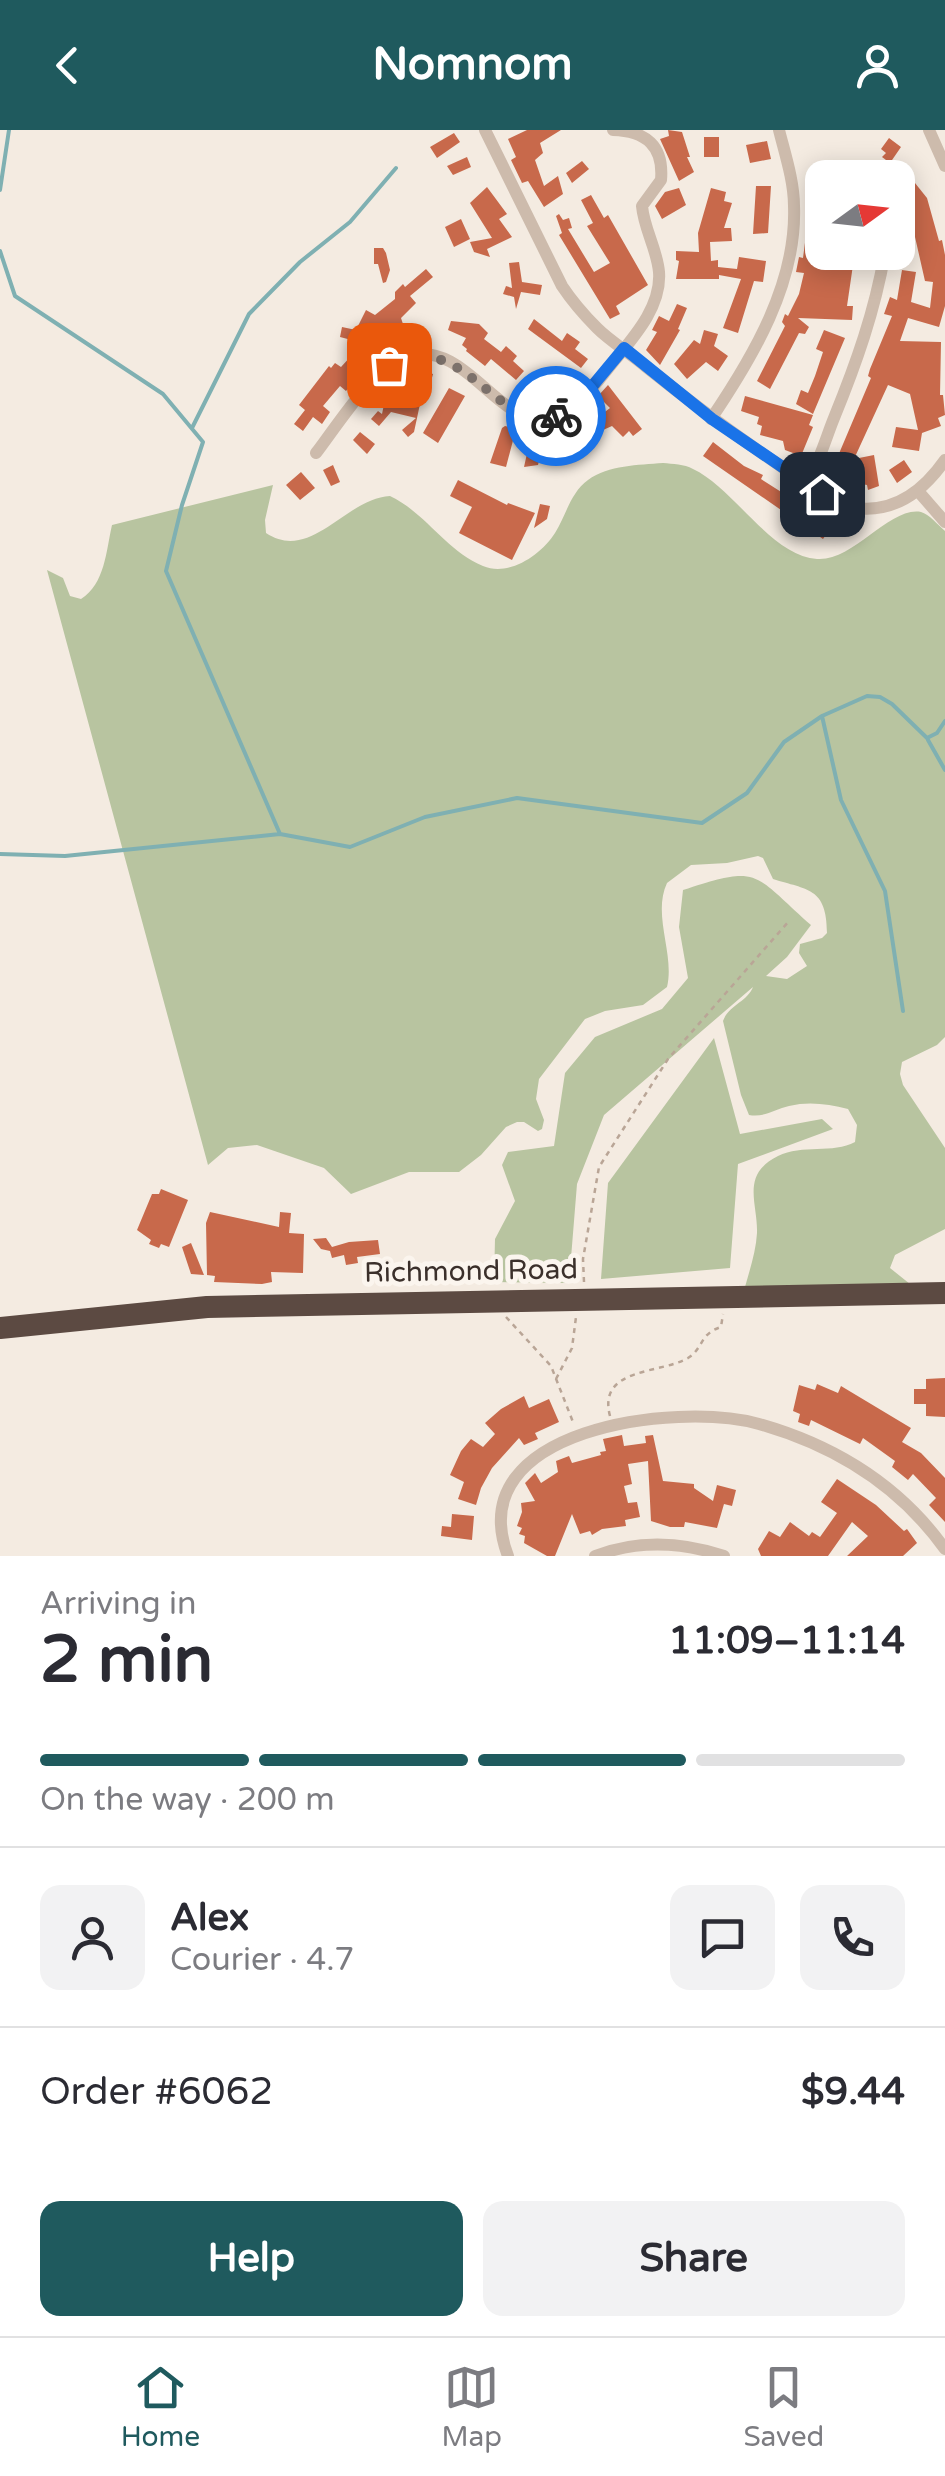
<!DOCTYPE html>
<meta charset="utf-8">
<style>
:root{--surface:#fff;--page:#f2f2f3;--text:#2b2b33;--muted:#7c7c81;--line:#e1e1e2;--accent:#1f5a5e}
body{margin:0;font-family:"Varela Round",sans-serif;background:var(--page);color:var(--text);height:100vh;display:flex;flex-direction:column;font-size:38px;white-space:nowrap}
*{box-sizing:border-box;margin:0}
p{font-size:32px;color:var(--muted)}
.icon{flex:none;width:55px;height:55px;fill:none;stroke:currentColor;stroke-width:2;stroke-linecap:round;stroke-linejoin:round}
.map{position:relative;height:1426px;overflow:hidden}
.details{display:flex;flex-direction:column;background:var(--surface);flex:1}
.details>*{flex:none}
.needle{width:65px;rotate:75deg}
.controls{position:absolute;left:805px;top:30px;display:grid;gap:20px}
.controls a{display:grid;place-items:center;width:110px;height:110px;border-radius:20px;background:var(--surface);box-shadow:0 5px 25px #0003;font-size:50px}
.pin{position:absolute;display:grid;place-items:center;width:85px;height:85px;color:#fff;margin:-42px;border-radius:20px;box-shadow:0 5px 15px #0006}
.courier{position:absolute;display:grid;place-items:center;width:100px;height:100px;margin:-50px;border:8px solid #1a73e8;border-radius:50%;background:#fff;color:#222;box-shadow:0 2px 12px #0007}
.overview em{font-style:normal;font-weight:800}
.overview div{display:flex;flex-direction:column-reverse}
.overview{display:flex;align-items:center;justify-content:space-between;height:170px;padding:0 40px}
h1{font-size:65px;font-weight:800;line-height:75px}
.bar{display:grid;grid-template-columns:repeat(4,1fr);gap:15px 10px;align-content:center;height:120px;padding:0 40px}
.bar i{height:12px;border-radius:8px;background:var(--line)}
.bar .current{background:var(--accent)}
.bar p{grid-column:span 4}
.line{display:flex;align-items:center;gap:25px;padding:0 40px;border-top:2px solid var(--line)}
.line div{flex:1}
.round{display:grid;place-items:center;flex:none;width:105px;height:105px;border-radius:20px;background:var(--page)}
.cta{display:flex;gap:20px;margin-top:auto;padding:20px 40px}
.cta a{flex:1;height:115px;border-radius:20px;background:var(--accent);color:#fff;font-size:40px;font-weight:800;line-height:115px;text-align:center}
.cta a+a{background:var(--page);color:var(--text)}
header{display:flex;justify-content:space-between;align-items:center;height:130px;padding:0 40px;background:var(--accent);color:#fff;font-size:45px;font-weight:800}
.tabs{display:flex;justify-content:space-around;align-items:center;height:140px;border-top:2px solid var(--line);background:var(--surface);font-size:28px;color:var(--muted)}
.tabs a{display:grid;justify-items:center;gap:5px}
.tabs .current{color:var(--accent)}
.map>svg:first-child{display:block}
</style>
<header><svg class="icon" aria-label="back" viewBox="0 0 24 24"><path d="M15 5l-7 7 7 7"/></svg>Nomnom<svg class="icon" aria-label="person" viewBox="0 0 24 24"><circle cx="12" cy="8" r="4"/><path d="M4 21q1-7 8-7t8 7"/></svg></header>
<div class="map">
<svg width="945" height="1426" viewBox="0 0 945 1426">
<rect width="100%" height="100%" fill="#f4ebe1"/>
<path fill="#b8c4a0" d="M663 333C673 334 684 334 693 339 734 358 771 426 817 429 853 432 890 376 921 382 929 384 938 395 945 401V907L937 915 902 932 900 944 903 955 945 1018V1099L895 1125 890 1138 910 1154 745 1157C750 1139 756 1121 757 1103 758 1073 740 1045 778 1026 802 1014 833 1024 855 1012L857 995 848 979C828 974 809 971 789 976 775 979 764 988 749 985L741 965 723 891C728 876 748 871 753 857L604 985 577 1054 569 1153 494 1152 495 1109 515 1071 502 1035 508 1022 554 1016 565 943 595 907 662 879 688 848 679 797 683 760C761 734 752 743 811 795L787 827 766 846 787 849 807 836 799 823 800 814 822 808 827 803C827 757 807 760 773 749L763 728 758 726 727 733 691 735 667 753C652 785 675 824 667 857L643 875 605 881 585 889 539 949 536 969 544 990 542 999 538 1001 524 992H517L506 997 481 1025 459 1042H409L351 1064 324 1038 257 1015 228 1018 208 1035 47 440 63 448 70 466 81 469C105 454 106 421 112 395L273 355 265 390 266 403C311 433 346 368 390 366 426 383 446 421 483 436 509 447 541 425 555 403 566 386 570 363 588 350 609 335 638 335 663 333Z
M714 908 740 1004 822 989 833 999 738 1034 730 1138 601 1149 608 1053Z"/>
<g fill="none" stroke-linecap="round" stroke-linejoin="round">
<path stroke="#7fb0b2" stroke-width="4" d="M0 60 9 0
M0 121 15 166 163 264 203 312 182 375 166 441 280 704
M192 298 249 184 300 132 350 92 396 38
M822 586 841 670 885 761 903 881
M928 610 945 640
M0 724 65 726 280 704 350 717 425 687 517 668 702 693 747 663 784 612 822 586 867 566 880 567 892 574 927 608 937 603 945 591"/>
</g>
<path fill="#c8694b" d="M527 0H561L540 13 543 23 535 30 544 56 558 46 563 64 544 77 528 51 522 53 511 30 516 27 508 9Z
M668 0 682 2 690 27H687L694 42 679 51 660 9 669 6Z
M454 3 460 12 437 28 430 17Z
M704 7H719V27H704Z
M889 8 901 17 890 33 882 27 886 23 881 19Z
M767 11 771 29 750 33 746 15Z
M467 27 471 37 453 45 447 36Z
M582 31 589 39 572 53 566 43Z
M832 39 834 47 822 48V130L853 135 847 176H853L852 190 798 188 809 197 805 204 799 203 770 259 757 251 785 196 782 192 785 184 788 186 799 164 804 143 796 142 799 127 803 128 813 52 808 54 806 45Z
M911 48 927 68 939 111 942 110 945 125V176L939 197 908 188 900 211 941 212 940 265H943L945 285 938 288 941 296 922 303 919 321 892 317 896 297 918 300 910 264 888 255 854 329 874 325 879 356 868 360 867 355 835 349 838 334 835 333 871 248 868 246 870 239 892 186 884 184 890 167 897 170 902 140 916 142 911 172 930 178 933 152 925 151 915 107 911 109 906 92 898 94V58Z
M756 56H771L768 103 753 104Z
M487 57 507 84 499 89 512 107 487 119 490 127 474 122 470 112 492 108 470 73Z
M679 58 686 75 662 89 655 76 665 62Z
M711 58 726 62 724 71 732 73 724 98H731L732 111 710 112 711 131 718 130V137L737 139 739 127 766 131 763 152 754 151 738 203 723 198 741 149 719 145V149H676L679 131 676 130V121L699 122 698 103Z
M591 65 604 88 608 85 648 155 616 176 620 184 610 189 559 105 562 103 556 86 559 84 563 90 569 88 572 98 568 99 594 142 610 133 587 96 593 93 581 70Z
M461 89 470 109 454 117 445 97Z
M374 118H383L386 123 390 140 386 152 383 153 378 134H374Z
M519 132 522 152 542 155 540 165 521 162 516 179 514 167 503 164 506 156 512 158 509 133Z
M426 139 433 147 410 166 416 173 401 188 405 200 393 202 384 223 374 225 371 221 349 244 353 253 346 261 340 256 323 276 330 282 322 294 313 287 303 301 294 294 305 280 299 275 329 236 331 238 335 233 341 237 363 213 340 207 342 197 356 200 366 180 375 185 395 169V162L403 154 405 157Z
M677 174 687 178 678 199 680 200 660 235 646 220 657 202 652 200 659 186 669 191Z
M534 189 562 211 567 203 580 212 575 219 588 229 581 238 528 199Z
M451 191 479 194 488 203 484 209 501 222 506 216 517 226 513 231 524 241 516 250 491 229 485 236 466 221 467 219 462 215 466 208 448 200Z
M704 200 718 204 714 216 728 226 718 241 706 232 687 249 674 234 694 210 700 214Z
M824 200 845 208 813 284 796 274 801 260 808 263 815 246 823 222 816 219Z
M408 236 433 244 428 262 423 260 414 302 408 307 402 300 416 288 391 282 379 296 371 289 378 281 382 284 386 265 390 266 391 260 400 262Z
M608 255 642 299 633 306 629 301 623 307 612 296 594 304 588 295 610 278 598 266Z
M449 258 465 266 438 313 423 303Z
M745 266 813 285 809 295 813 297 801 326 785 320 783 311 760 305 762 296 757 294 759 287 741 281Z
M505 296 516 299 506 337 490 333 502 298Z
M532 301 546 304 538 335 524 337Z
M360 302 375 314 367 324 353 310Z
M578 306 581 316 562 322 564 332 553 333 551 315Z
M713 312 744 336 763 345 761 349 833 395 823 409 703 326Z
M904 330 912 342 897 353 889 340Z
M333 335 340 352 331 356 323 340Z
M301 342 315 358 300 370 286 355Z
M458 350 507 375 508 373 535 383 512 430 459 403 472 377 450 366Z
M540 374 550 376 547 389 534 398Z
M161 1059 188 1070 169 1117 161 1114 159 1118 149 1114 151 1110 137 1100 152 1064H159Z
M210 1082 279 1097 280 1082 291 1083 289 1103 304 1104 303 1143 271 1142 272 1152 262 1154 214 1152 215 1146 207 1145 206 1093Z
M326 1108 332 1117 349 1112 378 1110 380 1124 357 1127 358 1133 346 1135 344 1125 332 1128 330 1121 321 1119 313 1109Z
M191 1113 204 1145 191 1144 182 1117Z
M945 1248V1287L926 1286V1274H914V1259H926V1249Z
M817 1254 838 1263 841 1256 911 1298 902 1312 921 1323 945 1348V1392L929 1375 936 1368 913 1344 908 1350 892 1337 895 1331 863 1308 860 1314 811 1290 809 1296 798 1292 800 1284 793 1281 799 1255 815 1260Z
M524 1266 529 1278 549 1269 559 1292 535 1303 538 1309 524 1315 519 1308 492 1338 481 1358 476 1375 458 1369 464 1352 450 1345 461 1321 471 1309 483 1317 495 1304 485 1293 501 1279Z
M622 1305 624 1316 646 1313 645 1306 653 1305 663 1351 694 1354V1358L713 1371 717 1355 736 1360 732 1376 724 1374 717 1398 685 1392 684 1397H670L651 1391 648 1331 628 1334 632 1354 624 1356 628 1373 637 1372 640 1387 625 1390 626 1396 602 1399 592 1405 590 1401 580 1404 572 1384 555 1426H547L524 1413 525 1406 519 1404 522 1398 517 1396 522 1382 521 1373 535 1371 525 1353 535 1343 541 1353 558 1342 556 1331 569 1326 572 1333 601 1325 600 1322 606 1321 603 1309Z
M837 1349 876 1375 904 1401 907 1399 917 1413 903 1426H847L868 1406 852 1392 828 1426H761L758 1419 769 1401 780 1407 790 1392 809 1406 812 1402 820 1407 837 1383 821 1372Z
M452 1384 474 1386 472 1410 441 1406 442 1396 451 1397Z"/>
<g fill="none" stroke-linecap="round" stroke-linejoin="round">
<path stroke="#b9a596" stroke-width="2.5" stroke-dasharray="5 5" stroke-linecap="butt" d="M584 1152 583 1129 599 1037 668 929 789 791
M506 1187 551 1236 573 1292
M556 1249 572 1218 576 1187
M610 1286C597 1237 661 1244 688 1228 704 1218 699 1204 721 1197L723 1184"/>
<path stroke="#cdbbac" stroke-width="12" d="M485 0 562 156C572 171 584 185 597 198 611 212 630 223 645 236 690 272 735 305 782 337 803 352 829 374 856 378 895 383 924 360 945 330
M929 0 945 36
M711 289C753 227 797 153 794 76 794 51 785 24 779 0
M316 323C337 296 376 233 409 225 488 208 513 364 607 240 628 213 662 180 659 142 657 119 644 99 642 76L661 50C664 16 646 1 613 0
M804 353C819 335 825 310 834 288 856 234 875 181 885 122
M918 361 945 392
M508 1426C459 1298 677 1271 759 1294 833 1315 899 1355 945 1419
M595 1426C637 1410 682 1412 724 1426"/>
<path stroke="#5c4a42" stroke-width="22" d="M0 1198 207 1177 945 1163"/>
</g>
<g fill="none" stroke-linecap="round" stroke-linejoin="round">
<path stroke="#7c716b" stroke-width="10" stroke-dasharray="0 18" d="M389 235C443 206 475 256 517 282L530 287 556 286"/>
<path stroke="#1a73e8" stroke-width="12" d="M556 286 575 277 624 218 712 289 822 364"/>
</g>
<g text-anchor="middle" dominant-baseline="central" stroke-width="10" stroke-linejoin="round" paint-order="stroke">
<g font-size="28" fill="#3b302b" stroke="#fbf5ee">
<text transform="translate(471 1141) rotate(-1)">Richmond Road</text>
</g>
</g>
</svg>
<div class="controls">
<a><svg class="needle" viewBox="-14 -14 28 28"><path d="M0-13l5 13h-10z" fill="#e53935"/><path d="M0 13l5-13h-10z" fill="#7c7c81"/></svg></a>
</div>
<div class="pin" style="left:389px;top:235px;background:#ea580c"><svg class="icon" aria-label="bag" viewBox="0 0 24 24"><path d="M5 8h14l-1 12H6zM9 8a3 3 0 0 1 6 0"/></svg></div>
<div class="pin" style="left:822px;top:364px;background:#1f2937"><svg class="icon" aria-label="home" viewBox="0 0 24 24"><path d="M3 11l9-7 9 7M6 9v11h12V9"/></svg></div>
<div class="courier" style="left:556px;top:286px"><svg class="icon" aria-label="bike" viewBox="0 0 24 24"><circle cx="6" cy="16" r="4"/><circle cx="18" cy="16" r="4"/><path d="M6 16l4-8h5l3 8M10 8l3 8H6M13 5h3"/></svg></div>
</div>
<section class="details">
<div class="overview"><div><h1>2 min</h1><p>Arriving in</p></div><em>11:09–11:14</em></div>
<div class="bar"><i class="current"></i><i class="current"></i><i class="current"></i><i></i><p>On the way · 200 m</p></div>
<div class="line" style="height:180px"><a class="round"><svg class="icon" aria-label="person" viewBox="0 0 24 24"><circle cx="12" cy="8" r="4"/><path d="M4 21q1-7 8-7t8 7"/></svg></a><div><b>Alex</b><p>Courier · 4.7</p></div><a class="round"><svg class="icon" aria-label="chat" viewBox="0 0 24 24"><path d="M4 5h16v11H9l-5 4z"/></svg></a><a class="round"><svg class="icon" aria-label="phone" viewBox="0 0 24 24"><path d="M5 4h4l2 5-3 2q2 4 5 5l2-3 5 2v4C11 20 4 13 5 4z"/></svg></a></div>
<div class="line" style="height:130px"><div>Order #6062</div><b>$9.44</b></div>
<div class="cta"><a>Help</a><a>Share</a></div>
</section>
<nav class="tabs">
<a class="current"><svg class="icon" aria-label="home" viewBox="0 0 24 24"><path d="M3 11l9-7 9 7M6 9v11h12V9"/></svg>Home</a>
<a><svg class="icon" aria-label="map" viewBox="0 0 24 24"><path d="M3 6l6-2 6 2 6-2v14l-6 2-6-2-6 2zM9 4v14M15 6v14"/></svg>Map</a>
<a><svg class="icon" aria-label="saved" viewBox="0 0 24 24"><path d="M7 4h10v16l-5-4-5 4z"/></svg>Saved</a>
</nav>
